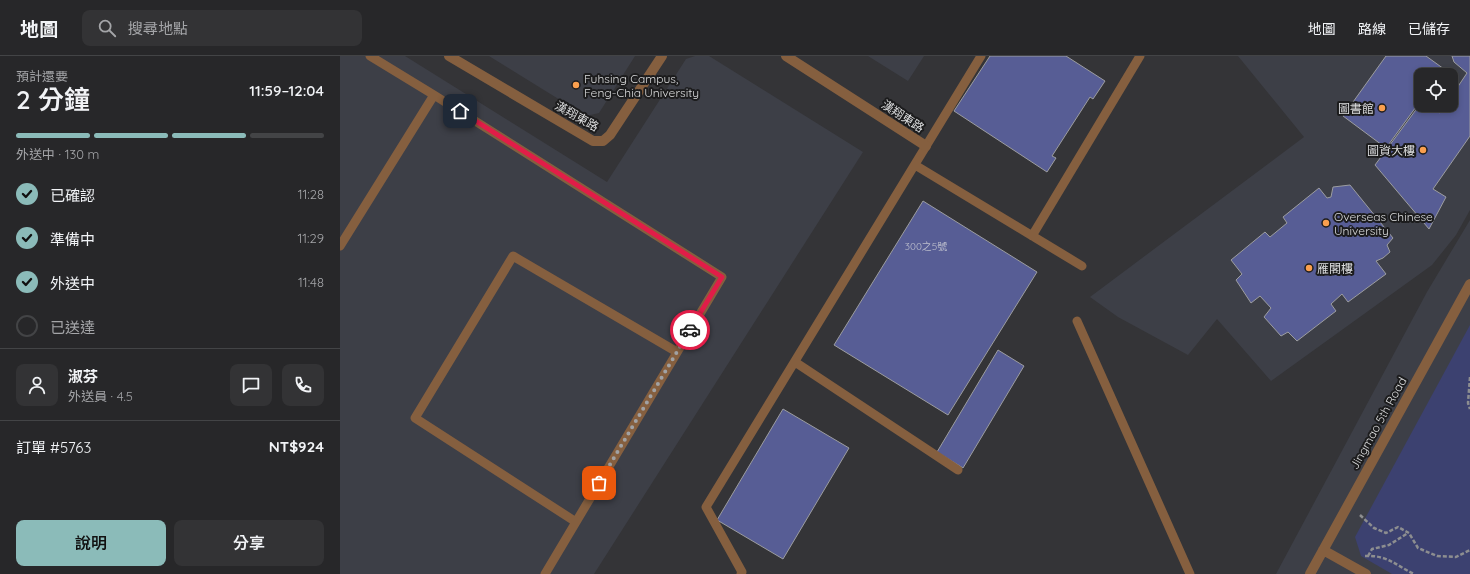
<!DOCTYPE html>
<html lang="zh-TW">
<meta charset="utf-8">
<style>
:root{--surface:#272729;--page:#333335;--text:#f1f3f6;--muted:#a4a5a8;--line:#434446;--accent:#8bbbb9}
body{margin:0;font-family:Quicksand,"Noto Sans TC",sans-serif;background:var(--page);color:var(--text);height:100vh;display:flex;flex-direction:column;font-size:15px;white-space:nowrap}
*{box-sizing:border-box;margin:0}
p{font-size:13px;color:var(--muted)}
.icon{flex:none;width:22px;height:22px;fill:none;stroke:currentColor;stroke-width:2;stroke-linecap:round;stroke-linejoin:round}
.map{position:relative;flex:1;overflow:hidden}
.drawer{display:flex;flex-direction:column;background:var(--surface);width:340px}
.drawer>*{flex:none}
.buttons{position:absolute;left:1074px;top:12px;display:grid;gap:8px}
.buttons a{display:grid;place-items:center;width:44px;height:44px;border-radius:8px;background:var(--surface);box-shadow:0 2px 6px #0003,0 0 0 1px var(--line);font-size:20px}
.pin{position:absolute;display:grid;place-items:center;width:34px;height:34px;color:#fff;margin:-17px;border-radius:8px;box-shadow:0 2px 6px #0006}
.courier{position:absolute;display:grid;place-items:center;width:40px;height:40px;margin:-20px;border:3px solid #e11d48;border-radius:50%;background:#fff;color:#222;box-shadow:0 1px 5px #0007}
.head em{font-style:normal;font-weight:600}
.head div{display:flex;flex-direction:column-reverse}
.head{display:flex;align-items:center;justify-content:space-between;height:68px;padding:0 16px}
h1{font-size:26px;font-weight:600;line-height:30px}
.bar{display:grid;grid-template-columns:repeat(4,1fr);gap:6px 4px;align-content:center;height:48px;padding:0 16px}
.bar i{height:5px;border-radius:3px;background:var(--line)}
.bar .on{background:var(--accent)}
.bar p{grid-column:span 4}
.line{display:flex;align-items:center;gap:10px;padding:0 16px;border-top:1px solid var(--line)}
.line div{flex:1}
.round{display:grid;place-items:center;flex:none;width:42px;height:42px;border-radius:8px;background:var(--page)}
ol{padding:0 16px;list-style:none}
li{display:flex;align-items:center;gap:12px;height:44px}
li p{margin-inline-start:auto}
li .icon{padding:4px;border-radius:50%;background:var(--accent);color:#111;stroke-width:4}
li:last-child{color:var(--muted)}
li i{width:22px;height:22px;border:2px solid var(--line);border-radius:50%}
.button{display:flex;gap:8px;margin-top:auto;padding:8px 16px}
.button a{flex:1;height:46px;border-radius:8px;background:var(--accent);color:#111;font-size:16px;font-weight:600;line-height:46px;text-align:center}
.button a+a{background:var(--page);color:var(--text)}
header{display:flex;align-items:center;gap:24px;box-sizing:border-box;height:56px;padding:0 20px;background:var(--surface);border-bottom:1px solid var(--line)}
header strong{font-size:19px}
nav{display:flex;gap:22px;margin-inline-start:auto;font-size:14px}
.search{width:280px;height:36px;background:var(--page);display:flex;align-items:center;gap:10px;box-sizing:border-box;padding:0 14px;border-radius:8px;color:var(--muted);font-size:15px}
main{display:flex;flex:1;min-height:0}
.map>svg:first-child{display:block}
</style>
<header>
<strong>地圖</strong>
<div class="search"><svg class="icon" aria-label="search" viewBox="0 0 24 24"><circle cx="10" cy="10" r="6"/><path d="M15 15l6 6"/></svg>搜尋地點</div>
<nav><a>地圖</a><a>路線</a><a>已儲存</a></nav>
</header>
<main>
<section class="drawer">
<div class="head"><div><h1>2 分鐘</h1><p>預計還要</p></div><em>11:59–12:04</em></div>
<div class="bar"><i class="on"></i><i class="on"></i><i class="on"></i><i></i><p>外送中 · 130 m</p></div>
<ol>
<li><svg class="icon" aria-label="check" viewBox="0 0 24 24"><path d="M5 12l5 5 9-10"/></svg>已確認<p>11:28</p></li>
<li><svg class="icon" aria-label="check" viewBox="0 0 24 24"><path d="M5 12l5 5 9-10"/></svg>準備中<p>11:29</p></li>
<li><svg class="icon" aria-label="check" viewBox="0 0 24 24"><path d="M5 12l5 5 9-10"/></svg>外送中<p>11:48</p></li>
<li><i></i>已送達</li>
</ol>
<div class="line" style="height:72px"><a class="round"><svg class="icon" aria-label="person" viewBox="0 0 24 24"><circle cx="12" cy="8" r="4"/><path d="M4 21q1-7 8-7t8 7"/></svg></a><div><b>淑芬</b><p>外送員 · 4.5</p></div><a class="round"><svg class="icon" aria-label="chat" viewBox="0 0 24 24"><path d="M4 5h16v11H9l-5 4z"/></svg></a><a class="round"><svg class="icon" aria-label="phone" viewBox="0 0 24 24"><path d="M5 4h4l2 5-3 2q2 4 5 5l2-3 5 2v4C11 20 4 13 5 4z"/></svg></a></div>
<div class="line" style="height:52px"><div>訂單 #5763</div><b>NT$924</b></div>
<div class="button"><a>說明</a><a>分享</a></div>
</section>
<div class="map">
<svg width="1130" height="518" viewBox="0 0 1130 518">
<rect width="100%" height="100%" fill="#343437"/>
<path fill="#3d3f47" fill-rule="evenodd" d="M0 0H65L267 126 346 3 355 0H369L523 96 254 518H0Z
M149 0H295L259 57 246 60Z
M528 0H584L568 25Z
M898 0H1130V154L1116 179 1092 209 931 325 877 263 848 299 778 261 750 241 964 81ZM1081 19H1111V49H1081Z
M1130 164V518H936L1087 236Z"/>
<path fill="#3c4170" d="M1130 269V518H1052L1021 500 1015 481Z"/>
<path fill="#575d95" stroke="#9c9da0" d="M650 0H726L765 25 753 43 750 41 712 100 716 102 707 116 614 55Z
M1046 0H1086L1104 13 1099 19H1081V44L1046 92 1003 60Z
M1112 0H1130V80L1093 133 1106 141 1089 173 1035 109 1081 47V49H1088L1100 57 1106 49H1111V41L1127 17 1114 6Z
M1010 129 1053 182 1047 189 1050 196 1043 202 1036 205 1046 218 1008 246 1002 238 991 248 996 255 957 285 948 276 941 280 924 261 931 252 920 240 911 247 896 224 902 218 891 204 925 176 930 181 947 167 943 161 979 132 987 142 991 141 993 131Z
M583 145 697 216 608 359 494 289Z
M658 294 684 310 623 412 597 396Z
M443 353 509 392 443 503 377 464Z"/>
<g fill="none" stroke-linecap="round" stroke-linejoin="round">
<path stroke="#8d8e90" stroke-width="2.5" stroke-dasharray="4 2" stroke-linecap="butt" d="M1130 321 1128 347 1130 353
M1020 459 1034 472 1046 477 1058 471 1069 477 1078 492 1097 500 1116 501 1130 494
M1025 500C1048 499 1055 509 1074 518
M1028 500 1032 493 1049 489 1068 477"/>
<path stroke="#855f3f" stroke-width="9" d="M30 0 94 39 382 221 205 518
M575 109 742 210
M692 180 800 0
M0 190 94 39
M737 265 850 518
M455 306 618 414
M236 466 75 362 173 200 337 296
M401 518 402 516 366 451 641 0"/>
<path stroke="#855f3f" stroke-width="10" d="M109 0 253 85H263L270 79 322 0
M446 0 586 90
M983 494 1026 518
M970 518 1130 228"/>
</g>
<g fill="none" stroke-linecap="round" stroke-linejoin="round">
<path stroke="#a1a2a4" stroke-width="4" stroke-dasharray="0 7.2" d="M259 427 350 274"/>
<path stroke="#e11d48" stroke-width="5" d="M120 55 382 221 350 274"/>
</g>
<g fill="#fa9f4e" stroke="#1c1c1d" stroke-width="1.5">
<circle cx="236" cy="29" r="4"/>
<circle cx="1042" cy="52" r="4"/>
<circle cx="1083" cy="94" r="4"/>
<circle cx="986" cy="167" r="4"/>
<circle cx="969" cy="212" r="4"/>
</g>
<g text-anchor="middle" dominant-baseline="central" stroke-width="4" stroke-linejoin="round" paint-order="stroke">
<g font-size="10" fill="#bbbdcc">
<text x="586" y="190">300之5號</text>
</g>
<g font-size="12" fill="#dcddde" stroke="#1c1c1d" text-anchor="start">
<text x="244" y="22">Fuhsing Campus,<tspan x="244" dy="14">Feng-Chia University</tspan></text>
<text x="1034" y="52" text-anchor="end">圖書館</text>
<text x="1075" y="94" text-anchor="end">圖資大樓</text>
<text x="994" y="160">Overseas Chinese<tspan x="994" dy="14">University</tspan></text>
<text x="977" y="212">雁閣樓</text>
</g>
<g font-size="12" fill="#dcddde" stroke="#1c1c1d">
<text transform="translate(237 60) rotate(29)">漢翔東路</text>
<text transform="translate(563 60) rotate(33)">漢翔東路</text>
<text transform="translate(1038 367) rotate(-61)">Jingmao 5th Road</text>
</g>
</g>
</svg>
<div class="buttons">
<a><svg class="icon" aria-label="locate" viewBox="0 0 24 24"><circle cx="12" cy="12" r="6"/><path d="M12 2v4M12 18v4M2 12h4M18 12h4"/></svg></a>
</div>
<div class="pin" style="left:259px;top:427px;background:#ea580c"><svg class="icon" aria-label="bag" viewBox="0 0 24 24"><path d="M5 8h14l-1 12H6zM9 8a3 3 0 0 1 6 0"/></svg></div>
<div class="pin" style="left:120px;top:55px;background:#1f2937"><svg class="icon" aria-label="home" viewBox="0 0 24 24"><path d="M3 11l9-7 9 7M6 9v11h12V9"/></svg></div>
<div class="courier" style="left:350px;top:274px"><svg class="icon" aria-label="car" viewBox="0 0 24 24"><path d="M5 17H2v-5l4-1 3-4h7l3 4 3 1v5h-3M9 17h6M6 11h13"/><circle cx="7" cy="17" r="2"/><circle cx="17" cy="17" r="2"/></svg></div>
</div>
</main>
